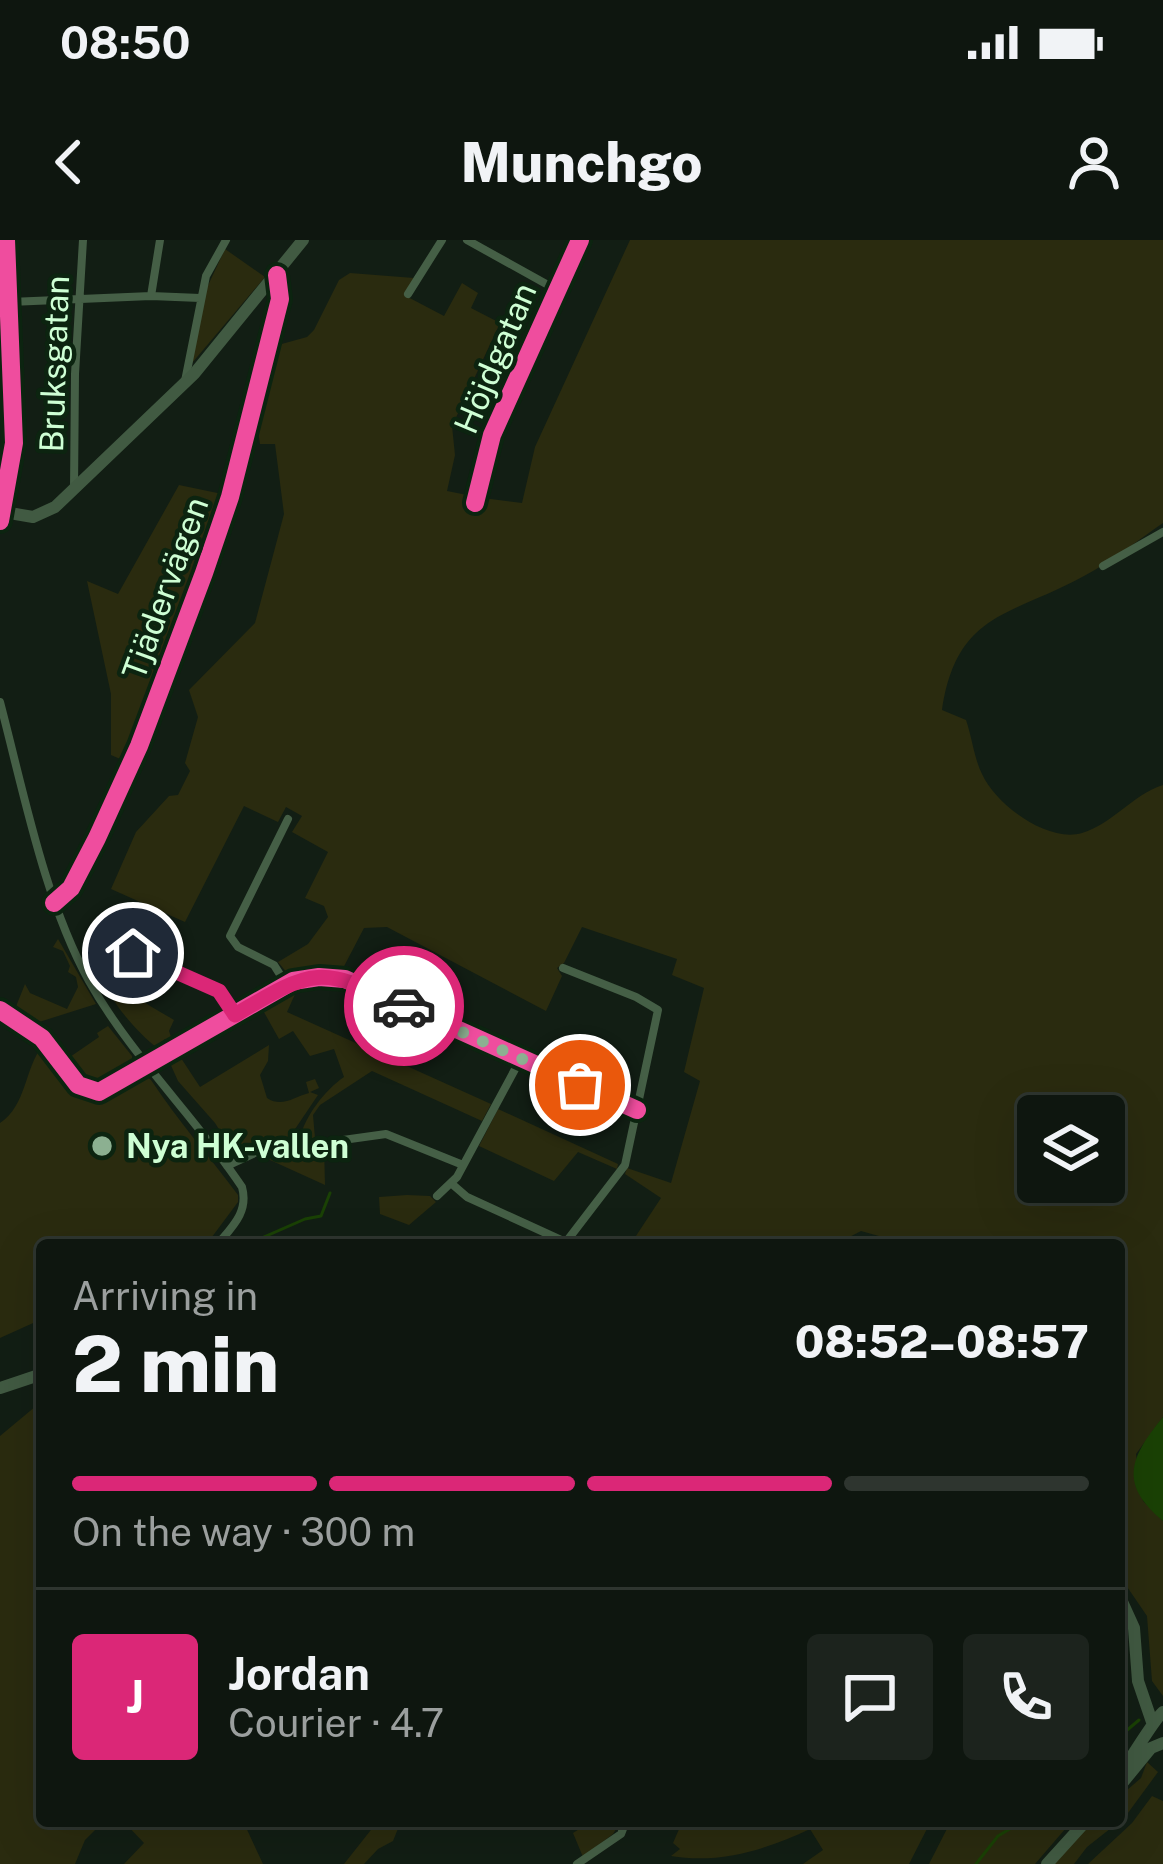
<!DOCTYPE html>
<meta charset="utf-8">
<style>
:root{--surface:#0e160f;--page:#1c231d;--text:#f1f3f6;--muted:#9b9f9e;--line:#2e352f;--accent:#db2777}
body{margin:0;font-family:"Public Sans",sans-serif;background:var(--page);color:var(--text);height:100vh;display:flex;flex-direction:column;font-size:45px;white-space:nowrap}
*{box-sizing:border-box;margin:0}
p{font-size:39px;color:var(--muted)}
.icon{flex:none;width:66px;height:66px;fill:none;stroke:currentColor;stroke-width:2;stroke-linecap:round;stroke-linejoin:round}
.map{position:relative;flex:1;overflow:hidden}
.details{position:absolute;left:36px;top:999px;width:1089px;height:588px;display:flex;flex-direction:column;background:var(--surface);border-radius:12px;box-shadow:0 12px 48px #0002,0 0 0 3px var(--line)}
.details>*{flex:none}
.buttons{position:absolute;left:1017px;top:855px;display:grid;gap:24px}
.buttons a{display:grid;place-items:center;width:108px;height:108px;border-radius:12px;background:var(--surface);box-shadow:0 12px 48px #0002,0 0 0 3px var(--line);font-size:60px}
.pin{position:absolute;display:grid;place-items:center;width:102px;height:102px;color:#fff;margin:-51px;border:6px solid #fff;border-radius:50%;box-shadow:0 3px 12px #0007}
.courier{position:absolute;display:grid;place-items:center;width:120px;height:120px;margin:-60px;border:9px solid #db2777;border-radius:50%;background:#fff;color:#222;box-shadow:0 3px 15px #0007}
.overview em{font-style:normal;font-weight:800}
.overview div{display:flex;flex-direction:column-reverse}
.overview{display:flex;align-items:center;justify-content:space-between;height:204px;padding:0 36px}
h1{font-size:78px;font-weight:800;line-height:90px}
.bar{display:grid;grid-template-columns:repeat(4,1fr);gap:18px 12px;align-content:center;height:144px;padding:0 36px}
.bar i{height:15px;border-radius:9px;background:var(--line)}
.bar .selected{background:var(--accent)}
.bar p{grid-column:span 4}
.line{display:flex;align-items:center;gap:30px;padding:0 36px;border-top:3px solid var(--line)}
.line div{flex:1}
.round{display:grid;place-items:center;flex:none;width:126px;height:126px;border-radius:12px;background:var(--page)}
.status{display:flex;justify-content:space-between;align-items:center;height:84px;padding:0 60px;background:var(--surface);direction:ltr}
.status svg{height:33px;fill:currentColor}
header{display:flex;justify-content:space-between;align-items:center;height:156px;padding:0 36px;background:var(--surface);font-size:54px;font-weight:800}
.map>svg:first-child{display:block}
</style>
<div class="status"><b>08:50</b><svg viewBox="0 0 49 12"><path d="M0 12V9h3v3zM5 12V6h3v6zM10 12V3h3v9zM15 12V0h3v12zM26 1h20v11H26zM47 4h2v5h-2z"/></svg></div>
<header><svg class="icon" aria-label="back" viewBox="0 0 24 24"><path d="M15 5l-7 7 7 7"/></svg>Munchgo<svg class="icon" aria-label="person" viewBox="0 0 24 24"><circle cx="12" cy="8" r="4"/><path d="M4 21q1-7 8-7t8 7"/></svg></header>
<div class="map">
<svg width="1163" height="1624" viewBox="0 0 1163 1624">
<rect width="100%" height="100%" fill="#121e14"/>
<path fill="#2a2b0f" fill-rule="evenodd" d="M630 0H1163V283C1137 301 1112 321 1084 336 1009 377 957 372 942 470L966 480C972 497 974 518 982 534 996 565 1048 603 1082 593 1114 583 1132 555 1163 545V1177L1136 1214 1143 1261 1163 1281V1456L1152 1441 1147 1376 1119 1335V1005H911L861 991 834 1005H630L661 958 625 934 627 928 671 943 700 841 684 832 704 748 672 735 677 719 582 687 564 723 557 728 562 736 546 771 387 687 364 688 340 734H288L278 722 308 704 328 677 324 666 305 658 328 612 292 592 302 576 286 567 278 582 244 566 185 682 111 649 136 592 169 556 178 555 190 531 185 523 198 477 189 450 255 383 284 274 275 204H260L256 178 278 105 307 97 314 90 339 40 350 33 414 38 404 55 444 76 462 43 478 53 471 68 500 83 452 186 455 215 447 251 467 255 466 265 470 270 481 268 483 258 522 263 535 207ZM1038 876H1104V942H1038Z
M225 9 265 37 192 123 204 54Z
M179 245 227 255 127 522 111 515V454L87 341 118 354Z
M58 699 96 764 36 783 15 769 25 744 30 753 67 769 78 747 76 737 68 732 70 726 63 711 53 707Z
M107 715 122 722C120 754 150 765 174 780L169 791 173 803 165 799 156 807C132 788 97 747 98 716Z
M300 743 287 772 491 864 482 881 372 831 320 865 313 875 315 898H300C305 876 325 850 344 837L334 809 310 816 293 791 279 799 260 765Z
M108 786 132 816V824C102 848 89 854 67 819L99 797 97 793Z
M43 805C58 826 76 867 109 852 122 846 130 837 144 835L151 840C178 881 209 916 238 955V962L206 1005H42V1079L0 1098V883C27 865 24 829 43 805Z
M269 805 268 821 260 835 267 858C282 868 294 857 309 853L306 842 315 839 319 848 310 852 318 855 287 901 234 913 215 883 178 841 169 821 177 812 200 847Z
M498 869 618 924 617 929 578 912 554 941 479 906Z
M324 906 325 945 259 915Z
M407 955 430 956 436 962 409 985 380 974 379 957Z
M42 1161V1581H104L85 1600 75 1624H0V1196Z
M1147 1522 1158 1532 1125 1577 1087 1607 1074 1624H1054L1091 1581H1119V1557L1141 1538Z
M1152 1556 1163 1561V1624H1088L1132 1583Z
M123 1581H243L263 1624H124L144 1603Z
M378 1581H401L393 1601 378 1609 364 1624H344Z
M592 1581H621L613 1594 583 1617 573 1593Z
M676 1581H931L909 1624H803L823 1610 810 1589C765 1610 720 1624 671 1616L680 1609 673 1603 680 1587Z
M951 1581H1072L1035 1624H929Z"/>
<path fill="#1a4105" d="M1163 1177V1281C1118 1244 1130 1217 1163 1177Z"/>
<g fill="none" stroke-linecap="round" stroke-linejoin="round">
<path stroke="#1a4105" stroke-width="3" d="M246 1005 305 979 321 976 330 953
M1119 1497 1139 1480
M976 1624 998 1596 1023 1581"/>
<path stroke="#455f46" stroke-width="8" d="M467 0 557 50
M408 54 442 0
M151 56 160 0
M10 62 151 56 200 58
M185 141 206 36 226 0
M74 249 75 134 83 0
M475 263 492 195 580 0
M1103 326 1163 292
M0 462C24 553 44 659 89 741 131 816 195 876 242 947 249 972 232 987 217 1005
M54 663 71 648 97 598 139 506 204 333 230 257 280 59 277 35
M114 707 219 751 235 775
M563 728 636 757 658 770 625 925 566 1002
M286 744 274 725 238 707 230 696 288 579
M0 770 42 798 78 845 99 852 293 741 319 737 345 739 637 870
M227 926 257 912 386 894 463 925
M452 944 467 957 572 1005
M437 956 457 937 520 820
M577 1624 621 1594 626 1581"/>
<path stroke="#415a42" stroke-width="12" d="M4 272 33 277 55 267 194 134 303 0
M0 281 14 203 6 0
M0 1148 42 1134
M1119 1355 1134 1388 1138 1441 1152 1482
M1119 1535C1130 1521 1154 1479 1163 1472
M1119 1547 1151 1508 1163 1503
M1047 1624 1086 1581"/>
<defs>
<path id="cycleway" d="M475 263 492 195 580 0
M0 281 14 203 6 0
M54 663 71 648 97 598 139 506 204 333 230 257 280 59 277 35
M0 770 42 798 78 845 99 852 293 741 319 737 345 739 637 870"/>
</defs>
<use href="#cycleway" stroke="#0c2410" stroke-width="26"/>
<use href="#cycleway" stroke="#ef4d9e" stroke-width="18"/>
</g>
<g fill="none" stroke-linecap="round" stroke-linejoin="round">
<path stroke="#8cb091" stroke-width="12" stroke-dasharray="0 21.6" d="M404 766 580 845"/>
<path stroke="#db2777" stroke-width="15" d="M133 713 219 751 235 775C314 728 320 725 404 766"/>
</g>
<circle fill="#8cb091" stroke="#0c2410" stroke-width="4.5" cx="102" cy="906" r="12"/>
<g text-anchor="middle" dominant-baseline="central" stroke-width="9" stroke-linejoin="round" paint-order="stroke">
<g font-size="33" fill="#ceffd4" stroke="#0c2410">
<text transform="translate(495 118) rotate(-67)">Höjdgatan</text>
<text transform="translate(54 124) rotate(-88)">Bruksgatan</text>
<text transform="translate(165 348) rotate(-70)">Tjädervägen</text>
</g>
<g font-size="33" font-weight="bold" fill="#ceffd4" stroke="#0c2410" text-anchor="start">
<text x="126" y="906">Nya HK-vallen</text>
</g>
</g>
</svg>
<div class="buttons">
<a><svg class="icon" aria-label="layers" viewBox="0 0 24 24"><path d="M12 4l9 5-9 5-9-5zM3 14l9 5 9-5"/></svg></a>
</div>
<div class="pin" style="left:580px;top:845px;background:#ea580c"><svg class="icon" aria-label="bag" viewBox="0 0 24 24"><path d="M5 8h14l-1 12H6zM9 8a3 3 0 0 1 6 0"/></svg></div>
<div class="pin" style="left:133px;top:713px;background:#1f2937"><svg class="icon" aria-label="home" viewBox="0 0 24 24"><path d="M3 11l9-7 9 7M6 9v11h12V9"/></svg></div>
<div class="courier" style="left:404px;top:766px"><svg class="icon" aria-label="car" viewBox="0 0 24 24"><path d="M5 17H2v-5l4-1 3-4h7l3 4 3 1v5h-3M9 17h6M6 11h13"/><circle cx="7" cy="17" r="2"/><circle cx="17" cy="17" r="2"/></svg></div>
<section class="details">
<div class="overview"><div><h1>2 min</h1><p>Arriving in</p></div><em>08:52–08:57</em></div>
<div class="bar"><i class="selected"></i><i class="selected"></i><i class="selected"></i><i></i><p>On the way · 300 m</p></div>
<div class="line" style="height:216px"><b class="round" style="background:var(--accent);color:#fff">J</b><div><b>Jordan</b><p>Courier · 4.7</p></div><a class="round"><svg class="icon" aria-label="chat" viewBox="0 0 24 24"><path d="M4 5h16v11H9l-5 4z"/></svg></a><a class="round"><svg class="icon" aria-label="phone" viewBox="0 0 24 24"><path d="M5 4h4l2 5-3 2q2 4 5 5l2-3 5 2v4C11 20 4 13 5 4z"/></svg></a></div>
</section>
</div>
